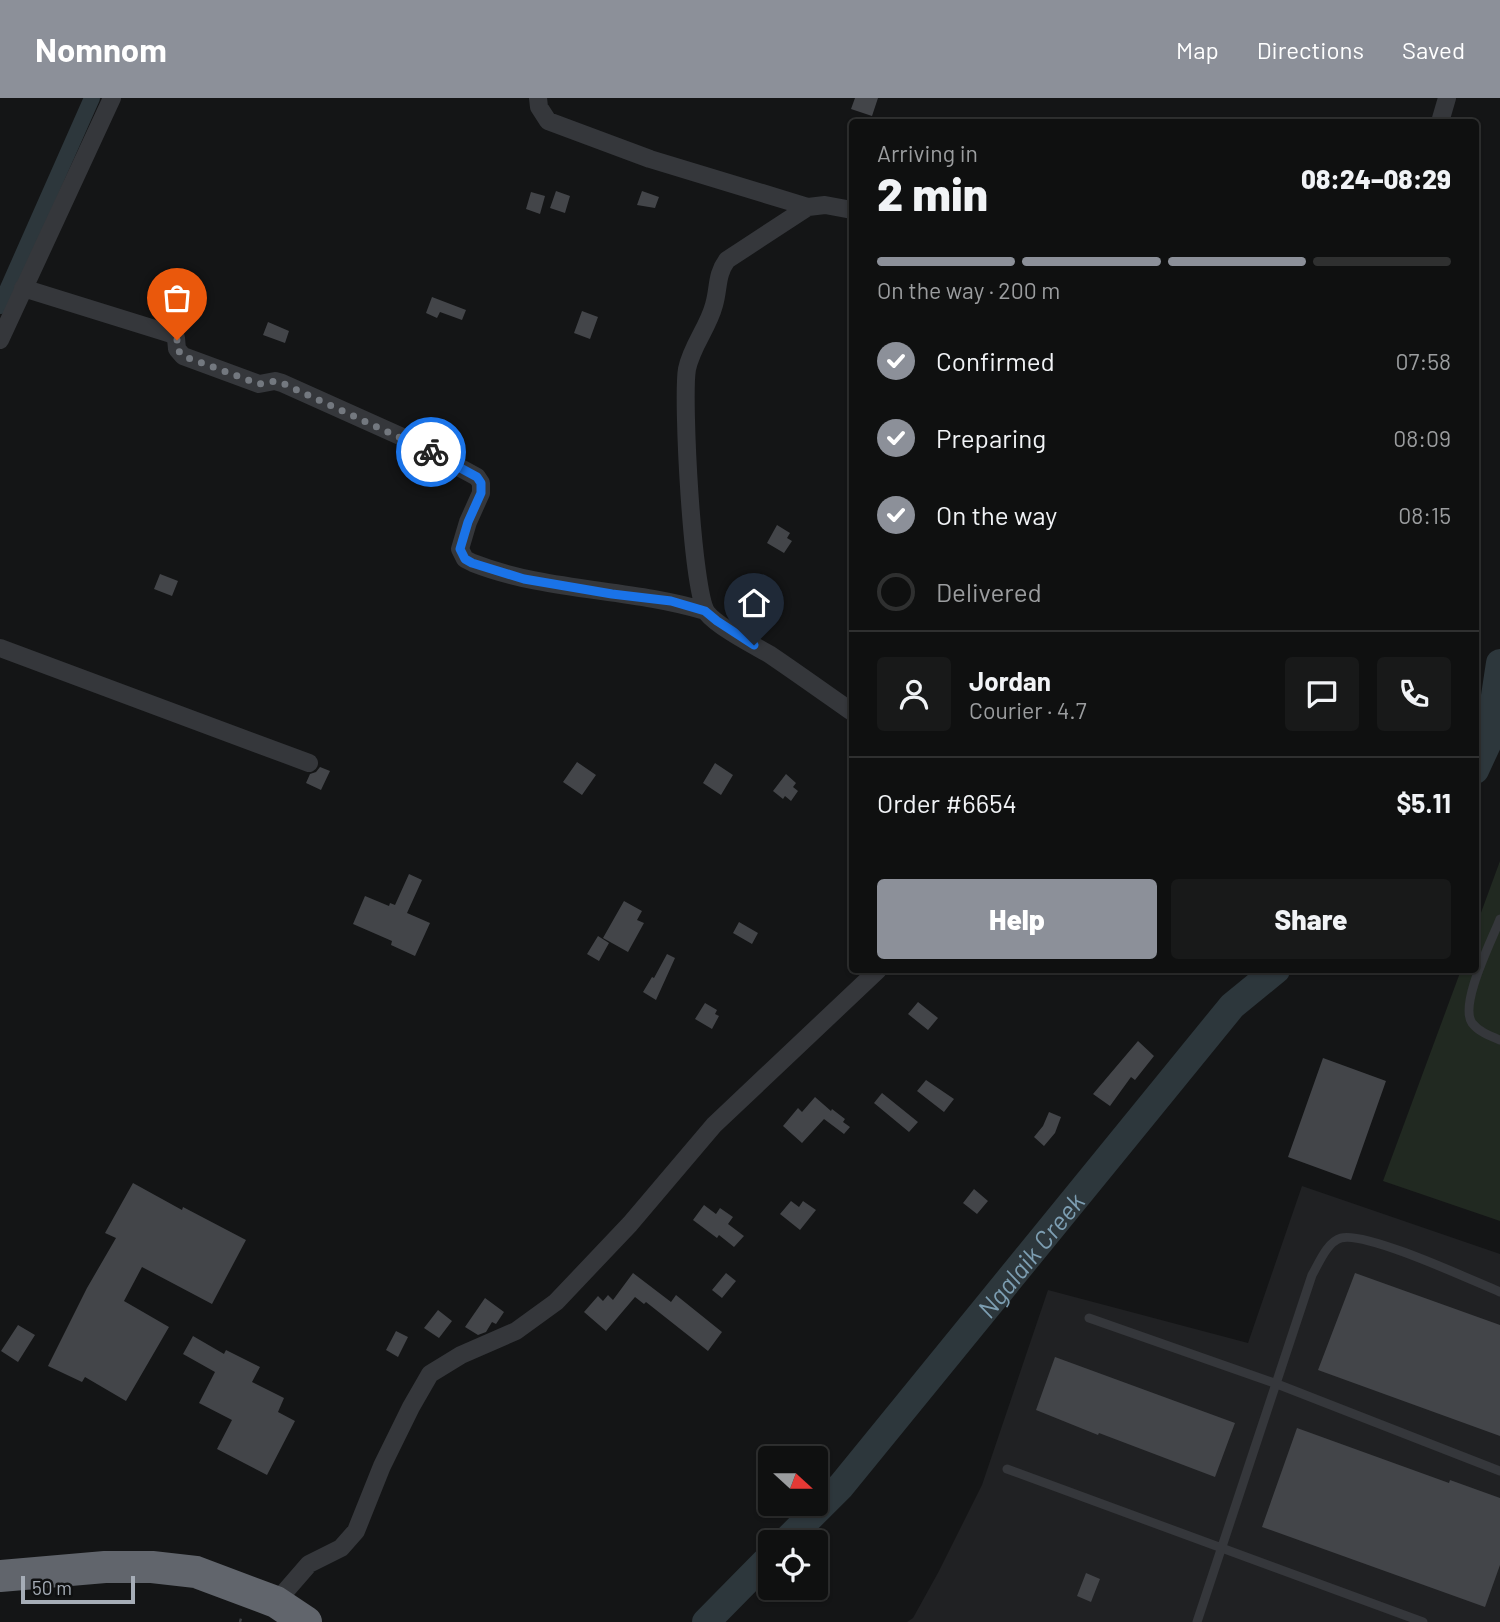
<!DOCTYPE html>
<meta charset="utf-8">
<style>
:root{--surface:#0f1010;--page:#181919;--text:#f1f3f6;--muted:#9b9d9f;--line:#2f3030;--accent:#8c9099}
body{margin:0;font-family:Barlow,sans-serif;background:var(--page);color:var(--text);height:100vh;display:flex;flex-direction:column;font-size:26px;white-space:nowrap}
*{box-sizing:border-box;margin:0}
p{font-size:23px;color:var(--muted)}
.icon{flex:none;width:38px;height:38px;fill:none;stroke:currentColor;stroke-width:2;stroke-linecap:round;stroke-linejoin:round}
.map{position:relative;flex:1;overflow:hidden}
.panel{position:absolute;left:849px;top:21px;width:630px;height:854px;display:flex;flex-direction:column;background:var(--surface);border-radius:7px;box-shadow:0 2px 5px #0004,0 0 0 2px var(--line)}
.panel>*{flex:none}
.needle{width:46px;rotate:111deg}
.tools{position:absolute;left:758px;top:1348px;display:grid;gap:14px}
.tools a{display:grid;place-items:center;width:70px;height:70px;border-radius:7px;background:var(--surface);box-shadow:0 2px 5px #0004,0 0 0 2px var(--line);font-size:35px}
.scale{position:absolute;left:21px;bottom:18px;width:114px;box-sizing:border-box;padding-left:7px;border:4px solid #a6adb7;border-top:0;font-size:19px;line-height:24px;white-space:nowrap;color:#a6adb7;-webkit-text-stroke:5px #0f1011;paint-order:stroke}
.pin{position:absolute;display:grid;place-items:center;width:60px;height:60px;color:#fff;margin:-72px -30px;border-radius:50% 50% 50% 0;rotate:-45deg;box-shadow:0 0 7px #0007}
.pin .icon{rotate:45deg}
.courier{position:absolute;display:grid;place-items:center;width:70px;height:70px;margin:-35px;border:5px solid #1a73e8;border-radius:50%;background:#fff;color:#222;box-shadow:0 2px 9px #0007}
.headline em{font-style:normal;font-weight:800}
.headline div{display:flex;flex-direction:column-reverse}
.headline{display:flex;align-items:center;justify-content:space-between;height:119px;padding:0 28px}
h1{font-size:46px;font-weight:800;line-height:52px}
.bar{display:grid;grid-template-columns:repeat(4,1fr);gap:10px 7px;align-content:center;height:84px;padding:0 28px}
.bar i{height:9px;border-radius:5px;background:var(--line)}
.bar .on{background:var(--accent)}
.bar p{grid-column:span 4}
.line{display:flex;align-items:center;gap:18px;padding:0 28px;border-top:2px solid var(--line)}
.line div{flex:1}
.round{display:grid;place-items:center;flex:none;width:74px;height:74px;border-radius:7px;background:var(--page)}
ol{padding:0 28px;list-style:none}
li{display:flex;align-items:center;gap:21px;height:77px}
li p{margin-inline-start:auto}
li .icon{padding:7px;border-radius:50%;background:var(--accent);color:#fff;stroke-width:4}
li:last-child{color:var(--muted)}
li i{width:38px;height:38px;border:4px solid var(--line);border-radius:50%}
.cta{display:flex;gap:14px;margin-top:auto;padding:14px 28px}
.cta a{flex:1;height:80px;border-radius:7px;background:var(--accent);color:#fff;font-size:28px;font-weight:800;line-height:80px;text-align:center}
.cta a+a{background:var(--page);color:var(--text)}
header{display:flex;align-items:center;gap:42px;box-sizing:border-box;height:98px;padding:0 35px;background:var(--accent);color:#fff}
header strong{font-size:33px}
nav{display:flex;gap:38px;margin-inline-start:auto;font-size:24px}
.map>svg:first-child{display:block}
</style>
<header>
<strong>Nomnom</strong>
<nav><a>Map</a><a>Directions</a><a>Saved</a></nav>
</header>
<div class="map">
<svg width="1500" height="1524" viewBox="0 0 1500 1524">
<rect width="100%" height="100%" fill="#141516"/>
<path fill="#202123" d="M1302 1088 1500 1156V1524H907L913 1520 939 1473 982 1387 1048 1192 1248 1245Z"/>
<path fill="#212921" d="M1500 763V1123L1383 1083 1461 872H1475V831Z"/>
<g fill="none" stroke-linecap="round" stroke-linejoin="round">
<path stroke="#2d373c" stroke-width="16" d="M0 208 92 0"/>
<g stroke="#2d373c" stroke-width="28">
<path d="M1475 672 1488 644 1500 565"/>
<path id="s1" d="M785 1444 841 1388 1232 908 1276 872"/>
<path d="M706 1524 770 1459"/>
</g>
</g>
<path fill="#434549" d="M855 0H878L872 18 851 11Z
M556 93 570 98 565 115 550 110Z
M642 93 659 99 655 110 637 107Z
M531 94 545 98 540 116 526 111Z
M432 199 466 212 462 222 440 214 437 220 426 215Z
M582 213 598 219 590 241 574 235Z
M268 224 289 233 285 245 263 237Z
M777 427 790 435 787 440 792 443 784 455 767 445Z
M160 476 178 483 172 498 154 491Z
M577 664 596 677 582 697 563 684Z
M715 665 733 677 721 697 703 685Z
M320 669 330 673 321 692 306 685 310 676 316 674Z
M786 676 796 685 793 689 798 693 791 703 785 698 783 701 773 693Z
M409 776 422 782 407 815 430 825 415 858 391 847 392 843 353 826 365 798 389 808 390 805 395 807Z
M624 803 642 813 637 822 644 825 628 854 603 840Z
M739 824 758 835 752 846 733 835Z
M598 838 609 845 599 863 587 856Z
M667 856 675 860 656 902 643 894 652 879 654 880Z
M918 904 938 920 928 932 908 916Z
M705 905 717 912 715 916 719 918 712 931 695 921Z
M1138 943 1154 958 1135 982 1131 979 1110 1008 1093 996Z
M1323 960 1386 983 1351 1082 1288 1059Z
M926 982 954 1001 944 1014 917 993Z
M882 995 918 1024 909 1034 874 1005Z
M815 999 831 1013 832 1011 845 1021 843 1024 850 1029 844 1036 824 1021 802 1045 783 1028 798 1010 802 1014Z
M1049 1014 1061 1019 1055 1035 1044 1048 1034 1039 1043 1028Z
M133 1085 182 1112 183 1109 246 1142 212 1206 142 1169 124 1203 169 1229 126 1303 85 1279 82 1284 48 1268 87 1190 116 1140 105 1135Z
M974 1091 988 1103 977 1116 963 1105Z
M791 1103 799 1109 803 1103 816 1112 800 1132 780 1116Z
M704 1107 716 1116 720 1110 733 1119 728 1126 744 1138 734 1149 719 1137 717 1140 693 1122Z
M633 1175 671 1204 676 1197 722 1234 708 1253 646 1204 644 1206 635 1199 606 1233 584 1214 598 1198 603 1203 608 1197 613 1202Z
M726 1175 736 1183 722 1200 712 1192Z
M1355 1175 1500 1227V1338L1318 1272Z
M485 1200 504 1214 496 1226 492 1224 486 1234 478 1237 465 1229Z
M438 1212 452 1223 439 1240 424 1230Z
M18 1227 35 1237 18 1264 1 1253Z
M396 1233 408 1239 398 1259 386 1252Z
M193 1238 224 1256 226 1252 260 1269 252 1284 284 1300 278 1314 295 1323 267 1377 217 1351 232 1322 199 1305 215 1274 183 1256Z
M1055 1259 1235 1325 1215 1379 1099 1335 1098 1337 1036 1312Z
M1297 1330 1449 1385 1450 1382 1500 1400V1467L1485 1509 1262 1429Z
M1086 1475 1100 1481 1091 1504 1077 1498Z"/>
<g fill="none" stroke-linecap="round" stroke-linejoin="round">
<path stroke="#3b3e42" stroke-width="2.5" stroke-dasharray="3.5 5" stroke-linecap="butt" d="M240 1524 242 1517"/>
<path stroke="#35373b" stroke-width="9" d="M1500 821C1492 842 1459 906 1472 925 1479 934 1490 938 1500 942
M1089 1220 1277 1286 1500 1373
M1007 1371 1423 1524
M1197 1524 1312 1177C1319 1165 1327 1144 1341 1140 1366 1133 1471 1182 1500 1194"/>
<path stroke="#35373b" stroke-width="18" d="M538 0 539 9 548 23 650 61 808 109
M1440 24 1447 0
M852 112 825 107 808 109 727 162C716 177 719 190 714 207 708 230 692 247 687 271 682 300 692 495 707 515 717 528 753 547 769 556 797 575 825 595 852 614
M23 190 171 236 176 240 177 251 183 258 259 286 275 283 282 285 409 342 477 379 481 385V395L468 424 460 451 465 461 473 465C547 494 629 490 705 513
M0 242 112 0
M0 550 309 665
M276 1504 309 1466 341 1450 356 1433 382 1368 411 1309 430 1276 461 1257 516 1233 556 1204 630 1126 714 1027 878 872"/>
<path stroke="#61656c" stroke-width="32" d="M0 1478 105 1469H152L196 1474 276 1504 306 1524"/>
</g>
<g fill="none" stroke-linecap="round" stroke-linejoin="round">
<path stroke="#73787f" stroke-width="7" stroke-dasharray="0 12.6" d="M177 242V251L183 258 259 286 275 283 282 285 431 354"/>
<path stroke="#1a73e8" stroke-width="9" d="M431 354 477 379 481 385V395L468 424 460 451 465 461 472 465 524 481 612 496 671 503 705 513 717 523 754 547"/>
</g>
<g text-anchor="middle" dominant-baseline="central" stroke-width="5" stroke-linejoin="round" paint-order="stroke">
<g font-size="26" font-style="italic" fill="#7d9eb2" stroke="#0f1011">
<text stroke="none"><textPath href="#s1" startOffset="378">Ngalaik Creek</textPath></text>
</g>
</g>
</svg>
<div class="tools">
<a><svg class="needle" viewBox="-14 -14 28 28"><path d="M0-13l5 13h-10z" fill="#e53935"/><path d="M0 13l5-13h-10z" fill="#9b9d9f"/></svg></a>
<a><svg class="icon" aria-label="locate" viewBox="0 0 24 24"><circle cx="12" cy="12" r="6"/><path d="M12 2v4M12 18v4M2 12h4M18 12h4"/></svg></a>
</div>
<div class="scale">50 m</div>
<div class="pin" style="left:177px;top:242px;background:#ea580c"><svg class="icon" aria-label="bag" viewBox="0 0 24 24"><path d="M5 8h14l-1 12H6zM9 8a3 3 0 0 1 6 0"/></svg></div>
<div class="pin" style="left:754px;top:547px;background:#1f2937"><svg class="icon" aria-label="home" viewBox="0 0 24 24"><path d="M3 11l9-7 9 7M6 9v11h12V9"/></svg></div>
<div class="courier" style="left:431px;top:354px"><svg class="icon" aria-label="bike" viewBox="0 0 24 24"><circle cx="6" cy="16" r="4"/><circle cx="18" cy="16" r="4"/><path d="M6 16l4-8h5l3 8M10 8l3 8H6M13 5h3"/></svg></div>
<section class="panel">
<div class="headline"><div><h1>2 min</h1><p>Arriving in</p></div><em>08:24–08:29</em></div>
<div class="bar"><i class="on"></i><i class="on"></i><i class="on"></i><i></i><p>On the way · 200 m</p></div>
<ol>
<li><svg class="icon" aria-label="check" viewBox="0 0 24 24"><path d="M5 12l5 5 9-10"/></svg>Confirmed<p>07:58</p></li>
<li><svg class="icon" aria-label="check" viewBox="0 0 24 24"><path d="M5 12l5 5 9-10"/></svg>Preparing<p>08:09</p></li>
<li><svg class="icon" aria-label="check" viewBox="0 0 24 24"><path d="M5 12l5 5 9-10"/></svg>On the way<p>08:15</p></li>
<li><i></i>Delivered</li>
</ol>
<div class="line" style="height:126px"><a class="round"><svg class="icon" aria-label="person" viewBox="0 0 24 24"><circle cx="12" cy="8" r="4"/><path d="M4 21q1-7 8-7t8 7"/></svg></a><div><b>Jordan</b><p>Courier · 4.7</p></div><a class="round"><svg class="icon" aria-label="chat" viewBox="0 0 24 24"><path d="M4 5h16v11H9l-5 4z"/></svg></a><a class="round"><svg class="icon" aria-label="phone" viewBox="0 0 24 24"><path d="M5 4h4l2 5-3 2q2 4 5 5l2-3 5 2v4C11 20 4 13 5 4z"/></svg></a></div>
<div class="line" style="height:91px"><div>Order #6654</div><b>$5.11</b></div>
<div class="cta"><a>Help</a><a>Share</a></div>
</section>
</div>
